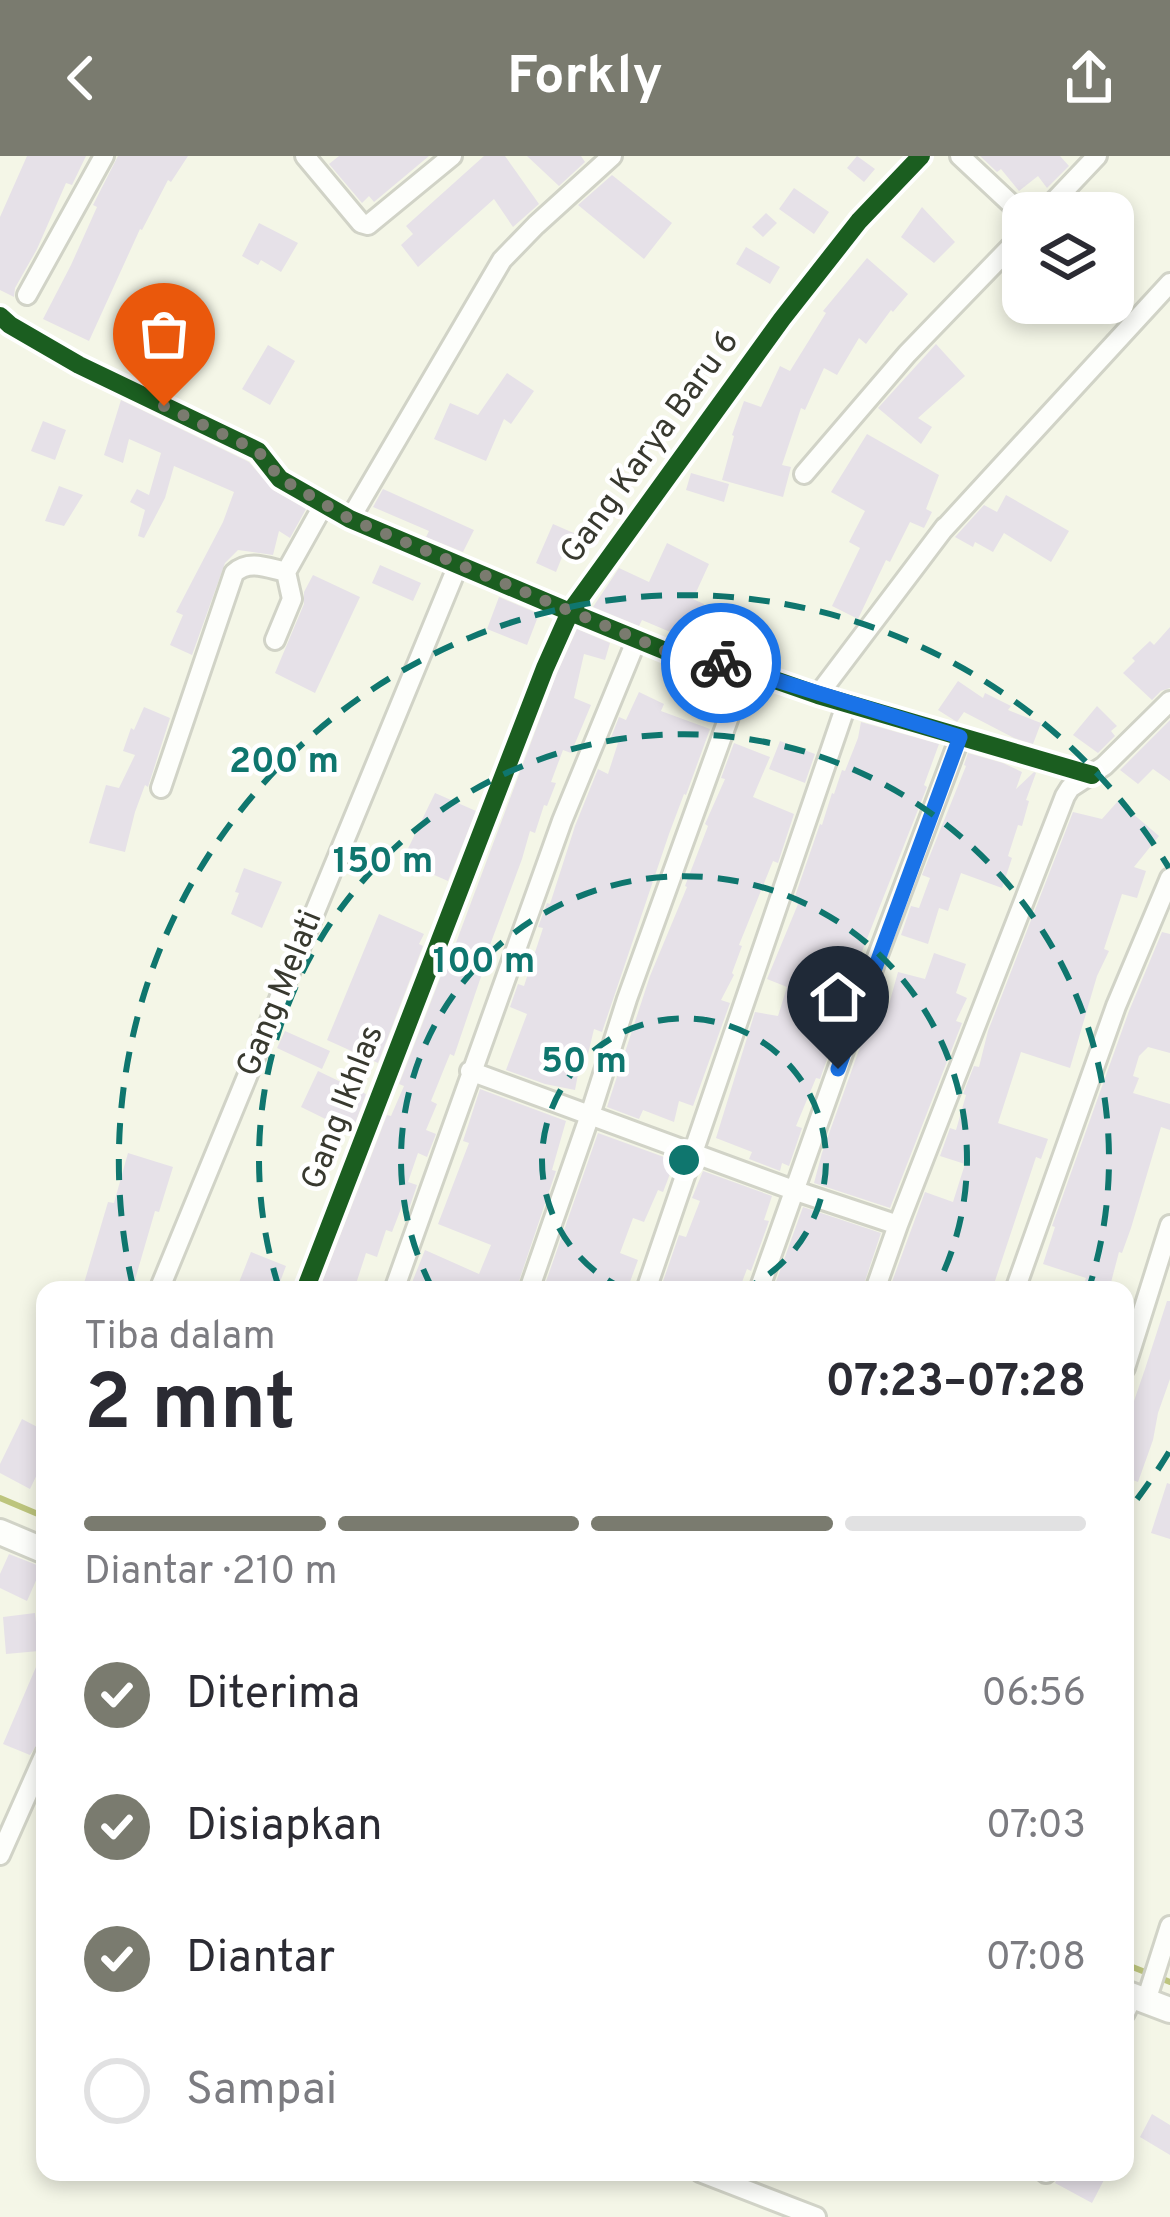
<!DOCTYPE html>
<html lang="id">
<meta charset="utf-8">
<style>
:root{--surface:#fff;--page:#f7f7f7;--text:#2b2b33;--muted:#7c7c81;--line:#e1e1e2;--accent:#7a7b6f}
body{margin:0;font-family:Overpass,sans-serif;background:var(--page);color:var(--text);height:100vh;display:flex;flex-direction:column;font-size:45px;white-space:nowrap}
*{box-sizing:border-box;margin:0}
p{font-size:39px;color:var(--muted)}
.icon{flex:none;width:66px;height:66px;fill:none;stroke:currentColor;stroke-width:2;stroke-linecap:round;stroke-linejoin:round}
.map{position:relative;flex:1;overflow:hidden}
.drawer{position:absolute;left:36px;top:1125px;width:1098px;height:900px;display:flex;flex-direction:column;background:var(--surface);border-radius:24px;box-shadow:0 6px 18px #0003}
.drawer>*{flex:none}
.buttons{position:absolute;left:1002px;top:36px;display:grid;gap:24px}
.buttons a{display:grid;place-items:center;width:132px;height:132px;border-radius:24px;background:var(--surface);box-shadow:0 6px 18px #0003;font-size:60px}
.pin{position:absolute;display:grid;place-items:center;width:102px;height:102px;color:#fff;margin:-123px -51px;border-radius:50% 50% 50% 0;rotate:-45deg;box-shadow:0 0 12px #0007}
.pin .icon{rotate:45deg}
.courier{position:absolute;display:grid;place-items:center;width:120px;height:120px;margin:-60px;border:9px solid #1a73e8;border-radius:50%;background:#fff;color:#222;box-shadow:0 3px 15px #0007}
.overview em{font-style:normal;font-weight:700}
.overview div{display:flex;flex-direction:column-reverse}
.overview{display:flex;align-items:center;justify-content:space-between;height:204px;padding:0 48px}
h1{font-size:78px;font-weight:700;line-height:90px}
.bar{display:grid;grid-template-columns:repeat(4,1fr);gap:18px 12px;align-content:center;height:144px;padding:0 48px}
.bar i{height:15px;border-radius:9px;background:var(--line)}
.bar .on{background:var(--accent)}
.bar p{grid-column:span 4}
ol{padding:0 48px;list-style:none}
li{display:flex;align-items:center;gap:36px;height:132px}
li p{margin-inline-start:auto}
li .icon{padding:12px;border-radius:50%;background:var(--accent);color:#fff;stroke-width:4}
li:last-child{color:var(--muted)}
li i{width:66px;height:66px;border:6px solid var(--line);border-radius:50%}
header{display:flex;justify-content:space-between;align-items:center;height:156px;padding:0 48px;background:var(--accent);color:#fff;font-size:54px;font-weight:700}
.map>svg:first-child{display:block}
</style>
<header><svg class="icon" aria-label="back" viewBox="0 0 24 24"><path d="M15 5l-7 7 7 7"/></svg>Forkly<svg class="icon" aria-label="share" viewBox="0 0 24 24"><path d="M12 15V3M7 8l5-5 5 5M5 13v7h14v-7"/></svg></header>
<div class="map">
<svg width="1170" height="2061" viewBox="0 0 1170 2061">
<rect width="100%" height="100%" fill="#f4f6e7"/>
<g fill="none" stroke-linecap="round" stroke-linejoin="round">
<path stroke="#bdc57d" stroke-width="6" d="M0 1342 45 1361
M1125 1808 1170 1826"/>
</g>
<path fill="#e6e1e8" d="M27 0H86L72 29 66 27 37 93 15 132 14 141 0 134V61Z
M118 0H188L171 26 168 24 142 74 140 73 89 185 43 163 71 109 97 51 93 49Z
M339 0H429L374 46 369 40 362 47 329 8Z
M484 0H505L539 48 513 71 494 43 418 111 401 89 413 78 406 70Z
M527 0H581L585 6 559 30Z
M857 0 875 13 864 26 847 12Z
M980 0H1060L1069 10 1047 32 1038 20 1019 35 1001 13 997 16Z
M612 19 672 67 644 103 578 49Z
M794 32 829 56 814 78 779 53Z
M922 51 955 86 934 107 901 81Z
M766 57 777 67 763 81 752 71Z
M259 67 298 87 281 116 261 104 258 109 242 100Z
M746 91 780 111 770 128 736 108Z
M867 102 908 138 893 156 891 154 866 188 859 182 837 219 824 212 805 254 801 252 782 309 791 311 783 341 722 324 734 280 732 279 744 245 761 251 780 210 790 215 826 157 823 155Z
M936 188 965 220 918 262 932 271 921 288 878 252Z
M268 189 295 205 270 249 242 233Z
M507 217 534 235 511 268 504 263 486 305 434 283 450 247 478 259Z
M121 244 249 306 273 334 306 353 290 382 279 375 273 399 238 394 225 407 192 499 170 489 183 459 176 456 223 366 234 336 174 310 165 342 144 382 138 380 145 354 130 346 137 333 149 339 161 297 129 283 123 307 104 299Z
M43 265 66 274 55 304 31 295Z
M867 278 939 319 926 353 932 356 924 372 910 366 890 406 886 404 858 463 832 450 860 392 849 386 865 355 831 336Z
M691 317 729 328 724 346 686 334Z
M59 330 83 339 64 370 45 365Z
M383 333 474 374 463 396 426 381 429 375 373 351Z
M1006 339 1069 375 1051 406 1004 377 993 396 975 386 973 391 955 381 984 349 997 356Z
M553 368 585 382 575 405 562 401 556 416 536 407Z
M667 387 709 408 693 443 704 448 689 484 642 464 639 470 593 451 619 412 649 426Z
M380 409 421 427 413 445 372 427Z
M313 419 360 441 315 537 275 517 304 448V436Z
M499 441 539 458 527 489 487 473Z
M1170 471V532L1161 535 1152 544 1123 517 1135 505 1132 502 1150 485 1154 489Z
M577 473 610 487 605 504 584 498 574 542 591 549 571 597 563 594 551 626 556 627 547 650 544 649 535 677 530 675 522 703 490 789 498 791 491 811 485 809 454 900 450 898 431 945 437 948 426 974 436 978 427 1001 418 997 408 1026 417 1029 409 1053 402 1050 392 1076 386 1074 377 1101 366 1097 354 1134H319L387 959 391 960 404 930 399 928 449 799 451 800 557 517Z
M958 525 983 542 985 537 1011 550 1008 554 1041 567 1033 588 1014 582 964 556 957 566 938 554Z
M639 536 664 548 661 555 710 573 686 639 684 638 669 678 602 876 594 873 584 915 579 913 575 934 545 928 506 914 527 858 510 851 518 828 524 830 543 772 538 771 547 747 550 748 575 670 598 613 608 618 618 587 610 584 619 561 626 564Z
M1097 550 1117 570 1111 575 1115 580 1098 597 1073 579Z
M144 551 170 562 148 631 145 629 135 656 125 696 89 687 106 629 119 632 135 599 123 595 131 572 134 574Z
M1170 564V625L1153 613 1138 628 1120 614Z
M861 566 939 588 924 629 927 631 844 841 848 843 820 923 816 922 796 970 802 972 789 1010 782 1007 780 1015 749 1003 752 996 716 982 755 856 778 860 787 831 767 823 798 748 793 746 820 668 822 669 832 637 834 638 842 614 845 615 858 582Z
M780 585 815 598 805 627 769 613Z
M734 587 770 601 753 641 794 658 778 707 773 705 739 789 742 790 732 817 734 819 721 844 730 847 693 950 679 945 674 966 643 954 639 963 607 951 650 820 687 731 685 730 708 670 705 668 725 623 721 622Z
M968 597 1003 607 1022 616 1016 633 1034 616 1036 617 1026 644 1029 645 1022 670 1018 669 1008 700 1012 702 1002 732 961 717 948 755 939 752 928 788 901 779 911 750 919 752 930 722 922 719 966 610 964 609Z
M435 637 476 655 448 725 402 705Z
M1118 645 1159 680 1134 711 1146 715 1137 742 1122 738 1104 793 1109 795 1097 820 1070 912 1021 896 998 967 1048 983 1041 1003 1036 1001 992 1134H889L925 1036 953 1046 965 1008 940 1000 950 972 956 974 966 939 963 938 974 910 979 911 988 875 1073 656 1102 663Z
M244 712 282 726 262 772 231 758 239 737 235 736Z
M379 758 424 778 419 788 423 790 378 907 327 884Z
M1162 776 1170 778V897L1148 891 1139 900 1133 920 1139 922 1133 937 1170 948V974L1161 971 1131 1072 1122 1097 1119 1096 1109 1134H1082L1086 1122 1043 1108 1055 1071 1052 1070 1129 855Z
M934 797 966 808 956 837 967 842 956 865 962 867 890 1052 814 1027 822 997 873 855 886 859 898 816 925 823Z
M285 875 330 895 322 913 277 892Z
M318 915 366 938 352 976 301 951Z
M480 933 566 965 552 1014 556 1015 516 1134H409L425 1094 479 1118 491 1089 438 1068 469 987 463 985Z
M598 977 675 1005 663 1036 658 1034 644 1066 633 1062 620 1097 638 1104 627 1134H543Z
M128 997 173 1011 159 1056 155 1055 132 1134H82L108 1046 114 1047Z
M703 1015 772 1040 764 1064 769 1065 751 1115 747 1113 739 1134H718L704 1128 702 1134H660L679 1079 686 1081 700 1045 692 1042Z
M803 1051 881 1077 862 1134H773Z
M251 1096 286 1110 277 1134H236Z
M1167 1145H1170V1223L1158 1257 1153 1284 1138 1326 1125 1321V1277L1130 1248H1133L1145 1213Z
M22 1263 45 1275V1302L30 1333 0 1317V1308Z
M1167 1327 1170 1328V1383L1151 1377Z
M9 1398 42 1411 27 1445 0 1432V1418Z
M35 1457 39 1495 6 1498 3 1461Z
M45 1490V1577L30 1599 3 1588Z
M1152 1958 1170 1969V1999L1140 1981Z
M1060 2016H1108L1092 2047 1055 2027Z"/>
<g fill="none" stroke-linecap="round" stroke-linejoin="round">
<defs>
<path id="minor" d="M305 0 361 67 368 69 452 0
M960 0 1023 59
M1043 57 1097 0
M27 139 104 0
M0 160 10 169 79 209 258 295 280 323 350 363 570 456 782 163 859 65 921 0
M804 318 907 198 1023 78
M350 363 502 104 536 69 612 0
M942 375 1170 127
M275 484 292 443 286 416 324 348
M818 539 945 371
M161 632 234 417C249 403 268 412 286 416
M470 915 796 1035 898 1069
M159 1134 458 409
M305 1134 545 512 570 456 673 498 701 506 729 508 818 539 1092 619
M394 1134 562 665 634 490
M529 1134 590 959 627 843 730 558
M646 1134 843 558
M759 1134 878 799 960 581
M875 1134 898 1069 1065 640 1070 632 1104 610 1170 545
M1015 1134 1116 850 1170 722
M1125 1212 1170 1069
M0 1699 45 1598
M1146 1845 1170 1770
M1125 1857 1133 1840
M700 2016 816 2061
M1046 2017 1047 2016"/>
<path id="tertiary" d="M0 1376 45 1395
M1125 1837 1170 1854"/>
</defs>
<use href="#minor" stroke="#d1d3c7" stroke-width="24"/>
<use href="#tertiary" stroke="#d1d3c7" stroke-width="30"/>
<use href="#minor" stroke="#fdfefb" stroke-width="18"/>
<use href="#tertiary" stroke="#fdfefb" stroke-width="24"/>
<defs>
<path id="cycleway" d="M0 160 10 169 79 209 258 295 280 323 350 363 570 456 782 163 859 65 921 0
M305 1134 545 512 570 456 673 498 701 506 729 508 818 539 1092 619"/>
</defs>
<use href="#cycleway" stroke="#fff" stroke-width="26"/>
<use href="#cycleway" stroke="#1b5e20" stroke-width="18"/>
</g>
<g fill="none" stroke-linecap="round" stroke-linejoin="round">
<path stroke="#7a7b6f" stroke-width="12" stroke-dasharray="0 21.6" d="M164 250 258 295 280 322 350 363 673 498 701 506 721 507"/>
<path stroke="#1a73e8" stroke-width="15" d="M721 507 960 581 838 913"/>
</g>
<g fill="none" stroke="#0f766e" stroke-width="6" stroke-dasharray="21 15">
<path d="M626 1134A142 142 0 1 1 742 1134"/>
<path d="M432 1132A283 283 0 1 1 936 1132"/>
<path d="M279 1132A425 425 0 1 1 1089 1132"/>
<path d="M1169 1296A566 566 0 0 1 1127 1356M133 1131A566 566 0 0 1 1169 712"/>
</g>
<g text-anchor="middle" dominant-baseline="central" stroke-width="9" stroke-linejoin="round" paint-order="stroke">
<g font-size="33" fill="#38392f" stroke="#fff">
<text transform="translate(651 292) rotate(-54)">Gang Karya Baru 6</text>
<text transform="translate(281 838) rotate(-68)">Gang Melati</text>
<text transform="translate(344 952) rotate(-69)">Gang Ikhlas</text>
</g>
</g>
<circle cx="684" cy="1004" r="18" fill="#0f766e" stroke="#fff" stroke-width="6"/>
<g font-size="36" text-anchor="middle" font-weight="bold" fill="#0f766e" stroke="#fff" stroke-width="9" stroke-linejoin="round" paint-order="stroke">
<text x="284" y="616">200 m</text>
<text x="383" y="716">150 m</text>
<text x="484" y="816">100 m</text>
<text x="584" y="916">50 m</text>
</g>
</svg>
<div class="buttons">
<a><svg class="icon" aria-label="layers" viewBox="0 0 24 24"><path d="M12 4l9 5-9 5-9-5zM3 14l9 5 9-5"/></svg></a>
</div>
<div class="pin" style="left:164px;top:250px;background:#ea580c"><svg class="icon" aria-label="bag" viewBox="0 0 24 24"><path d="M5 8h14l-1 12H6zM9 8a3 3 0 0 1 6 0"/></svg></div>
<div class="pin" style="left:838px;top:913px;background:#1f2937"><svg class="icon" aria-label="home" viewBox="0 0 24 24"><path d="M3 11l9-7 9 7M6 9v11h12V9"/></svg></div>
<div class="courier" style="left:721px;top:507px"><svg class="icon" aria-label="bike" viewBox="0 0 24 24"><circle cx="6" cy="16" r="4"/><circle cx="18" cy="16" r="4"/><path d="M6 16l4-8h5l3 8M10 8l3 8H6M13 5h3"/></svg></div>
<section class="drawer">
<div class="overview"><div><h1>2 mnt</h1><p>Tiba dalam</p></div><em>07:23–07:28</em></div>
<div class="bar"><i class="on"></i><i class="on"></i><i class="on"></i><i></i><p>Diantar · 210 m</p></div>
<ol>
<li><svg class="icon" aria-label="check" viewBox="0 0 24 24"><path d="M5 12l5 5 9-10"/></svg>Diterima<p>06:56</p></li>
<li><svg class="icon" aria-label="check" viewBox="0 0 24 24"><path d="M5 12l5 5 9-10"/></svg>Disiapkan<p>07:03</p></li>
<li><svg class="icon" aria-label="check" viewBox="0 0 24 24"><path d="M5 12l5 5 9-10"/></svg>Diantar<p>07:08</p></li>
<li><i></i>Sampai</li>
</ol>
</section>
</div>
